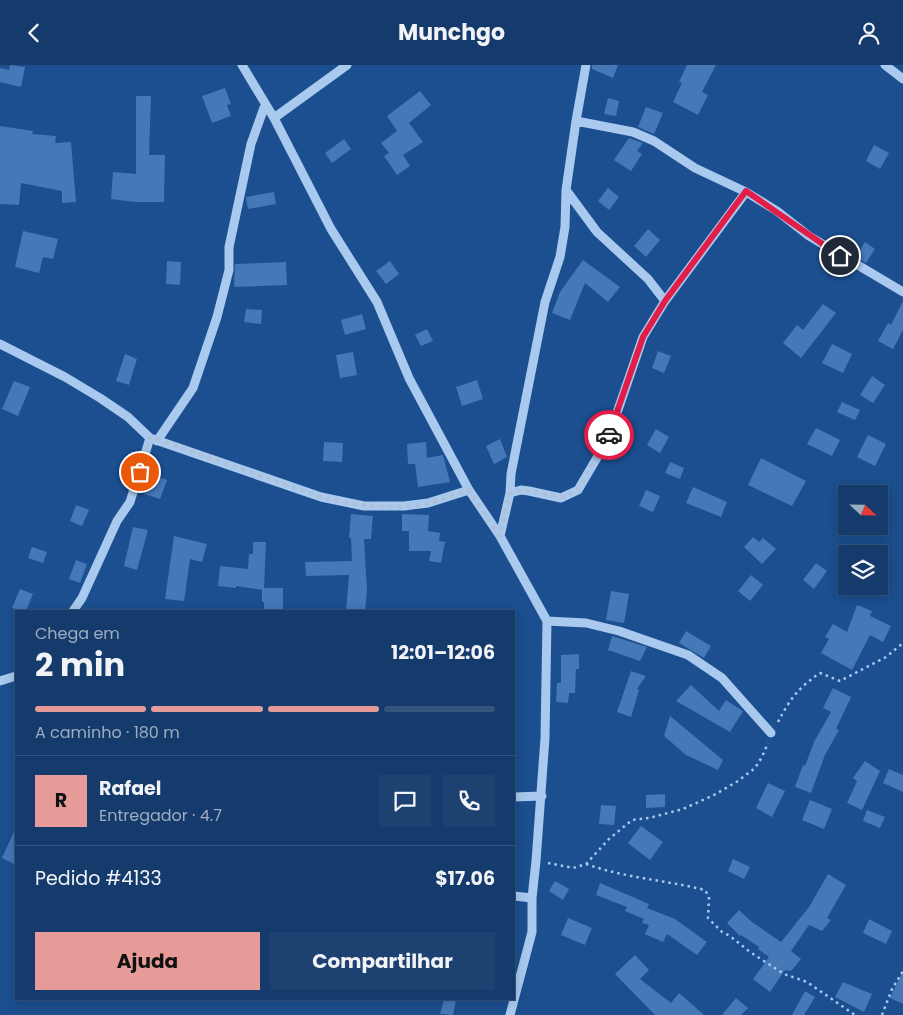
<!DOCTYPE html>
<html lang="pt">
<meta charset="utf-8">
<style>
:root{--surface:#143b6b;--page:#1d4271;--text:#f1f3f6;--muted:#9dadc1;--line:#33557e;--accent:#e69b98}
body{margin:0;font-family:Poppins,sans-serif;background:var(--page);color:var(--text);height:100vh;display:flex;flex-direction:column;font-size:19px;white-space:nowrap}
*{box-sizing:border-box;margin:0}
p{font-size:16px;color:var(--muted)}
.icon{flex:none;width:28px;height:28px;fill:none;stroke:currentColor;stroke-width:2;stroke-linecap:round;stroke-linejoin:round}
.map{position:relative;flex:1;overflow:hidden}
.panel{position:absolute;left:15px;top:545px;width:500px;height:390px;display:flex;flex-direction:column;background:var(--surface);border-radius:0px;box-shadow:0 2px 12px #0003,0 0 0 1px var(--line)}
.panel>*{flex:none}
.needle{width:32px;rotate:112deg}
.controls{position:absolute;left:838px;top:420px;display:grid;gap:10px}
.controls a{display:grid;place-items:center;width:50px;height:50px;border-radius:0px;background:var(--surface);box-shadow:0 2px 12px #0003,0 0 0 1px var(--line);font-size:25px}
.pin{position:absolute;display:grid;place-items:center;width:42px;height:42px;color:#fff;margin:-21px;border:2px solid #fff;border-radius:50%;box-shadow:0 1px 5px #0007}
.courier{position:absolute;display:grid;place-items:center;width:50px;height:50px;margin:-25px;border:4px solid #e11d48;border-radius:50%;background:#fff;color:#222;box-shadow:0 1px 6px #0007}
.head em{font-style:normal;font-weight:700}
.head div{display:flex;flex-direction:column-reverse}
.head{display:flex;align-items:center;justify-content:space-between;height:85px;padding:0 20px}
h1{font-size:32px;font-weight:700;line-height:38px}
.bar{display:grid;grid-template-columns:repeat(4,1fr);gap:8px 5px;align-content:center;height:60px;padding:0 20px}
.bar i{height:6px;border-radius:4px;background:var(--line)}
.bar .active{background:var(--accent)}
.bar p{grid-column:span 4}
.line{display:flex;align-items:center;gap:12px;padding:0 20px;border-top:1px solid var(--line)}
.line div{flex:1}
.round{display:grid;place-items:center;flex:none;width:52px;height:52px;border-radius:0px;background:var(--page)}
.button{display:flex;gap:10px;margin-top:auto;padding:10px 20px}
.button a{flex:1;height:58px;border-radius:0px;background:var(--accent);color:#111;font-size:20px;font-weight:700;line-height:58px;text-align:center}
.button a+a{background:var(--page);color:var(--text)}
header{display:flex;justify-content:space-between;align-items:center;height:65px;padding:0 20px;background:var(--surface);font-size:22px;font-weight:700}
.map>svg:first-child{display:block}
</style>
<header><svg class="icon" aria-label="back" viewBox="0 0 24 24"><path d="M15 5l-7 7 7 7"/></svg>Munchgo<svg class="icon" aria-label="person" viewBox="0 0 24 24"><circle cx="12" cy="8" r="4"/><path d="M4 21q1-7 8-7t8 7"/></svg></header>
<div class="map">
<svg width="903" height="950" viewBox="0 0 903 950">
<rect width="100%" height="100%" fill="#1b4f8f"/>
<path fill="#4478b7" d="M10 0 25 2 21 22 0 17V3L9 5Z
M592 0H618L613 13 592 4Z
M687 0H716L702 27 708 30 698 50 673 37 682 18 679 17Z
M225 23 231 39 227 40 231 51 212 58 202 31Z
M420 26 431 40 409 58 423 77 403 90 410 101 397 110 384 91 389 88 381 78 397 66 387 51Z
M136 31H151L149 90H165L164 137H135L111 134 113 107 136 109Z
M608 33 619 36 616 51 604 49Z
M646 42 663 48 654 69 638 62Z
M0 61 33 66 32 69 56 71 55 78 71 77 76 137 62 138V126L21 118 19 140 0 139Z
M629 73 643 78 637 86 642 89 631 106 614 95Z
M344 74 351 84 332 98 325 88Z
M874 80 889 88 880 104 866 96Z
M608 123 619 132 609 145 598 136Z
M274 127 276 139 248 144 246 132Z
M648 164 660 175 646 192 634 181Z
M23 166 58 174 53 194 43 192 39 208 15 202Z
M865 177 875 184 866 198 856 192Z
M583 195 620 222 608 237 585 218 570 255 552 248 560 227Z
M167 196 181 197 180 220 166 219Z
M390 196 399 209 386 219 376 206Z
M286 197 287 220 234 222 235 199Z
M903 236V265L893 284 878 276 888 258 891 260Z
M823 239 836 248 801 293 783 278 797 260 803 265Z
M246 244 262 245 261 259 244 257Z
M362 249 366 264 345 270 341 255Z
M427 264 433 276 421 281 415 270Z
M832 279 852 289 843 308 822 298Z
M658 286 671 291 664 308 652 303Z
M353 287 357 310 340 313 336 290Z
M125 289 137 294 129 320 116 316Z
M872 311 885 320 873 338 860 330Z
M477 315 483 334 462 341 456 322Z
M14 316 30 322 18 351 2 344Z
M842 337 860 345 855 355 837 347Z
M816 363 840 375 832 391 807 379Z
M656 364 669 372 660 388 647 380Z
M868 370 886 379 875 401 857 392Z
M500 374 507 392 494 399 486 381Z
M324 377 343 378 342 397 323 396Z
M426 377 427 393 443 390 450 417 418 422 415 399H408L407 379Z
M761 393 806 416 792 441 748 420Z
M670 397 684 403 680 414 665 408Z
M151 409 167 415 160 434 144 429Z
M693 422 727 437 721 452 686 438Z
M646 425 660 431 653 447 639 441Z
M76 440 89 445 82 461 70 456Z
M351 449 373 451 371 474H364L367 525 365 546 346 545 349 510 306 511 305 497 352 496 351 473H349Z
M402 449 429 450 428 466 440 468 439 476 445 477 441 498 429 496 431 486H409V466H402Z
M133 462 148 465 137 505 124 501Z
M174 471 207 479 202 497 190 494 184 536 165 534Z
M753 472 759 477 763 473 776 484 762 499 744 482Z
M253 477H266L264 523H283V546H264V537H262V525L236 521V523L218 521 220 501 248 504 249 489H253Z
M32 482 47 487 43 498 28 493Z
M76 495 87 499 80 518 69 514Z
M816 498 827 506 814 524 803 515Z
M751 510 763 520 750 536 738 526Z
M20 524 33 529 26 546 12 543Z
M611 526 629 529 624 558 606 555Z
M857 540 872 546 870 551 891 561 883 577 870 570 852 605 821 588 829 574 825 572 833 559 847 567Z
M686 566 711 581 704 593 679 578Z
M612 571 647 582 640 596 608 585Z
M579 589V604H576L575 628H569L568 638 556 637 557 618H561V590Z
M631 606 646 611 637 624 639 625 631 652 617 647Z
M691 620 719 646 726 635 743 646 730 667 676 636Z
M833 623 851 632 836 664 839 665 825 690 811 728 795 722 803 700 805 701 814 677 831 647 823 643Z
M670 651 723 695 718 705 686 690 664 671Z
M865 696 880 706 862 745 847 738 857 716 853 713Z
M889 704 903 710V727L883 718Z
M768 718 785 726 772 752 756 743Z
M665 729V742L646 743V730Z
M810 735 832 744 824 764 802 755Z
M601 740 616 741 614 760 599 759Z
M867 745 885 752 880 763 863 756Z
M641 761 663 777 650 795 628 778Z
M16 762V800L2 793Z
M733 794 750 802 744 814 728 806Z
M828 809 846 820 827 853 831 855 822 866 809 860 791 886 801 894 791 906 785 905 770 927 753 914 769 892 758 884 759 882 741 870 740 871 727 858 739 845 752 857 781 877 809 842Z
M555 816 569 824 563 835 549 826Z
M600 818 649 839 647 843 675 854 707 877 697 890 667 869 663 877 645 869 649 860 642 858 644 854 625 846 627 842 596 830Z
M568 853 592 863 585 880 561 870Z
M869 854 892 866 886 879 863 868Z
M635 890 649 905 640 914 671 938 679 928 704 950H655L615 909Z
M903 906V939L890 933Z
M843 917 872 929 864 947 835 932Z
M805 926 815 932 804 950H792Z
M736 933 748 943 741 950H722Z
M444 934 456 935 453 950 440 949Z"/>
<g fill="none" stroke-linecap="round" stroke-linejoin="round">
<path stroke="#a9c9ee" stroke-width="2.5" stroke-dasharray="2.5 4" stroke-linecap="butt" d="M778 657C790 634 798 623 820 608L840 616 886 592 903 578
M548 798 573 803 586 799 609 774 632 755 649 753 683 744 714 730 738 716 755 703 762 692 768 678
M586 799C625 813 665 815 705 825L709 832 708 853 722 867 730 871 750 887 784 909 807 917 855 950
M882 950 892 924 903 906"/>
<path stroke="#a9c9ee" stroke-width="9" d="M242 0 274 53 331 164 377 237 409 313 469 425 500 471 547 556 545 673 536 796 532 833V867L510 950
M885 0 903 14
M274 53 347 0
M576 56 633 67 654 76 695 103 746 127 777 146 809 171 903 227
M566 125 597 167 648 214 665 236
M0 279 65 312 100 333 128 352 150 373 321 432 364 441H404L428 438 469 425
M157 376 193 323 217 252 229 205V182L251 79 265 40
M510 428 521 425 529 426 561 433 578 425 608 374 643 272 665 236 746 127
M500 471 510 428 511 409 545 237 560 192 565 162 566 125 576 56 586 0
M73 546 82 533 117 456 130 437 150 373
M547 556 586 558 619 566 688 590 722 613 771 668
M0 616 16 611
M514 732 542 731
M514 831 532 833"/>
</g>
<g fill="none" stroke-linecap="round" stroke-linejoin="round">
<path stroke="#afc1d8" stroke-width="5" stroke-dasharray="0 9" d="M140 407 150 372 321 432C355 441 393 446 428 438 442 435 456 429 469 425L500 471 510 428 521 425 529 426 561 432 578 425 609 370"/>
<path stroke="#e11d48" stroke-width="6" d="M609 370 643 272 665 236 746 126 840 191"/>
</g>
</svg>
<div class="controls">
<a><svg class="needle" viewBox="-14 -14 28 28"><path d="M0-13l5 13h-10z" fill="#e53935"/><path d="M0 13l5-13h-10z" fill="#9dadc1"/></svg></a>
<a><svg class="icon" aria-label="layers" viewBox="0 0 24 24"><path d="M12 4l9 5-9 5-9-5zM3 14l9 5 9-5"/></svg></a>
</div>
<div class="pin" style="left:140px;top:407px;background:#ea580c"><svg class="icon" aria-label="bag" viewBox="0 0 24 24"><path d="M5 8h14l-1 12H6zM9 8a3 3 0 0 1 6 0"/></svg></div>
<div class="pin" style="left:840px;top:191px;background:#1f2937"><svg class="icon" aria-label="home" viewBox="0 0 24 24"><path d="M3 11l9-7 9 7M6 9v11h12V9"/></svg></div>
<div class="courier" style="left:609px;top:370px"><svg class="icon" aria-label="car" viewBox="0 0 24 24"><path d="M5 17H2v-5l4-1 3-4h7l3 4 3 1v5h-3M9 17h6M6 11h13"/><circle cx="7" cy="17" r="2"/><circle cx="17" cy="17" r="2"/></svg></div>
<section class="panel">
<div class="head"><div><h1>2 min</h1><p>Chega em</p></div><em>12:01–12:06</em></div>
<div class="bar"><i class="active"></i><i class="active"></i><i class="active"></i><i></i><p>A caminho · 180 m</p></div>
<div class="line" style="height:90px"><b class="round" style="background:var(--accent);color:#111">R</b><div><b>Rafael</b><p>Entregador · 4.7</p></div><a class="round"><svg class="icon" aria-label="chat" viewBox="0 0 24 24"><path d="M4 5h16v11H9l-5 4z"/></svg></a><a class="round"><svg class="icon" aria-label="phone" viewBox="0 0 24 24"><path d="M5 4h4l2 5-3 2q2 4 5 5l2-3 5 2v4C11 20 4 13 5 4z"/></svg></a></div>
<div class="line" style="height:65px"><div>Pedido #4133</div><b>$17.06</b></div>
<div class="button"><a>Ajuda</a><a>Compartilhar</a></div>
</section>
</div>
